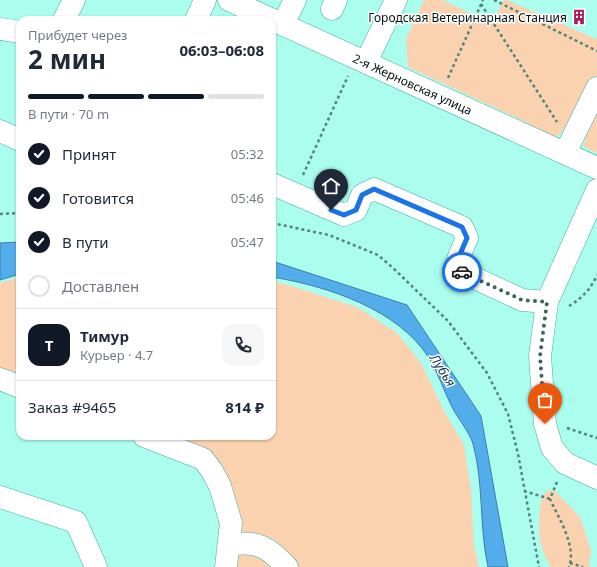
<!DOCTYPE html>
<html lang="ru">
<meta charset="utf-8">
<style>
:root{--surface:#fff;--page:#f6f6f7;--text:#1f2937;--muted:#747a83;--line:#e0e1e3;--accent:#111827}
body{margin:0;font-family:"Noto Sans",sans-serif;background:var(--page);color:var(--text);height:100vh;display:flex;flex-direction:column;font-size:15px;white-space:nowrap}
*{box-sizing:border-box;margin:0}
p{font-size:13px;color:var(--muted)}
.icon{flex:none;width:22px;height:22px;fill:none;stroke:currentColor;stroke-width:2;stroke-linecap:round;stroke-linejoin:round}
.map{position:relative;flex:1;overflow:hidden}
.side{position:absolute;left:16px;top:16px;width:260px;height:424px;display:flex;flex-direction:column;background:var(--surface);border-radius:12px;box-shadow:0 1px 3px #0004}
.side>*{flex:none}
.pin{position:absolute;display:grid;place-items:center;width:34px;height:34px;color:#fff;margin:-41px -17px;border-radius:50% 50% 50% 0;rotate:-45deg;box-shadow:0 0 4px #0007}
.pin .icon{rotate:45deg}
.courier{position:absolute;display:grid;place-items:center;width:40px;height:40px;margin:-20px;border:3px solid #1a73e8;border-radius:50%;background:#fff;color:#222;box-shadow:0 1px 5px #0007}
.summary em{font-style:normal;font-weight:700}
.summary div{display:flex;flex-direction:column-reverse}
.summary{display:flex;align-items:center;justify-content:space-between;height:68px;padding:0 12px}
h1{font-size:26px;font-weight:700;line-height:30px}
.bar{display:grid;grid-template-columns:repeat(4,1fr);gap:6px 4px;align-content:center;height:48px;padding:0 12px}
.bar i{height:5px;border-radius:3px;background:var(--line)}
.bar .active{background:var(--accent)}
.bar p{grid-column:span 4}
.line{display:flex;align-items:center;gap:10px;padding:0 12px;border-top:1px solid var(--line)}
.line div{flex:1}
.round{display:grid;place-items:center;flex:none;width:42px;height:42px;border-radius:12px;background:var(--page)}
ol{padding:0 12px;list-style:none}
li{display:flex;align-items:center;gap:12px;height:44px}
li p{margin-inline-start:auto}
li .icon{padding:4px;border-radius:50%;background:var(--accent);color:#fff;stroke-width:4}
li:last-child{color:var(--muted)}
li i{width:22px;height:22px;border:2px solid var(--line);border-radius:50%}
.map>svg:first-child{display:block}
</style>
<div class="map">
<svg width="597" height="567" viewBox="0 0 597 567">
<rect width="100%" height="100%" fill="#abfdee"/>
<path fill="#fad2b0" d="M424 0H443L491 24 504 0H507L597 39V153L583 146 586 139 564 128 560 134 550 139 536 132 534 126 408 67 406 39Z
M20 277V390L0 382V283Z
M272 282 285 284 357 307 396 332 420 361 444 411 464 445 471 490 474 545 479 567H220L218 506 197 465 129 436H272Z
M550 490 556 492 580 517 591 550 589 567H551C536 546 538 520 542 495Z"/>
<path fill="#53adeb" stroke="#3a7ea9" d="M20 242V274L0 280V243Z
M272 261 407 305 481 416 508 567H488C479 527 484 484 473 444 469 431 458 419 452 407 444 391 438 373 429 358 398 309 327 286 272 277Z"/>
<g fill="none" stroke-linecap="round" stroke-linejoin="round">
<defs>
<g id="minor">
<path id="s1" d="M229 0 597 168"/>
<path d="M332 9 336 0"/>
<path d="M64 20 74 0"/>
<path d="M196 20 205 0"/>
<path d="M283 24 295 0"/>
<path d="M0 29 20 32"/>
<path d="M366 62 396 0"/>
<path d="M0 131 20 140"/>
<path d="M565 153 597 88"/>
<path d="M272 184 344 215 356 210 362 195 374 189 462 227 467 238 458 259 462 272 522 300 547 302"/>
<path d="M597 190 547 302 540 356 545 424 552 448 565 463 597 478"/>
<path d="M0 379 20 387"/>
<path d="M144 436 203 459 212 471 220 486 231 523 226 567"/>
<path d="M0 497 76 522 96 567"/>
<path d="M229 545C257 540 268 547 287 567"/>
</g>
</defs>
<use href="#minor" stroke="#40af9f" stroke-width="23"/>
<path stroke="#53837b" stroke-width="2.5" stroke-dasharray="3 3" stroke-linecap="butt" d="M494 0 597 51
M481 4 557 122
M448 78 483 0
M303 175 348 76
M0 214 20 213
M272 223 329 235 378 255 392 267 448 321 487 373 508 414 518 454 539 567
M569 306C581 299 591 289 597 275
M567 428 597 438
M557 482 550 499C558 517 577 546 569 567
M524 491 550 499
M570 563 583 567"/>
<use href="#minor" stroke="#fff" stroke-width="22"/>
</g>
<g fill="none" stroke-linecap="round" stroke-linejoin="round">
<path stroke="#3c645d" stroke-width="4" stroke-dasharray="0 7.2" d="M462 272 522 300 547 302 540 356 545 424"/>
<path stroke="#1a73e8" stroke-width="5" d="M331 210 344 215 356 210 362 195 374 189 462 227 467 238 458 259 462 272"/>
</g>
<defs>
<symbol id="building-bare" viewBox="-9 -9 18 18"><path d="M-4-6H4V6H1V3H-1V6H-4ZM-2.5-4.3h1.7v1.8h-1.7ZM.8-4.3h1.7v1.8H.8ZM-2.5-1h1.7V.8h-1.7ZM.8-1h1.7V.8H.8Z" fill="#a91b58" stroke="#fff" stroke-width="2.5" paint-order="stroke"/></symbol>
</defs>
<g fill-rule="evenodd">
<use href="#building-bare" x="568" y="6" width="22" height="22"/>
</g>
<g text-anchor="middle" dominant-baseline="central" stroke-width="3" stroke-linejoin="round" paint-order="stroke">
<g font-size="12" fill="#00120f" stroke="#fff" text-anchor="end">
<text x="567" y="17">Городская Ветеринарная Станция</text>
</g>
<g font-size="12" fill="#00120f" stroke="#fff">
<text stroke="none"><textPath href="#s1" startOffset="202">2-я Жерновская улица</textPath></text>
</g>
<g font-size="13" font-style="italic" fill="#0a314a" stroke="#fff">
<text transform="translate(443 370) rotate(58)">Лубья</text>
</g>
</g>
</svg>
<div class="pin" style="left:545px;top:424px;background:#ea580c"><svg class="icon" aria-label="bag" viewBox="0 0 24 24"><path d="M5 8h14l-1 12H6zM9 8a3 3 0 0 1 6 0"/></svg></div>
<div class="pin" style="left:331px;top:210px;background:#1f2937"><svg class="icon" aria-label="home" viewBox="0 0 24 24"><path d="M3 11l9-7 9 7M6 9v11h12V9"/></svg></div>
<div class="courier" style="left:462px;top:272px"><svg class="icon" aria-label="car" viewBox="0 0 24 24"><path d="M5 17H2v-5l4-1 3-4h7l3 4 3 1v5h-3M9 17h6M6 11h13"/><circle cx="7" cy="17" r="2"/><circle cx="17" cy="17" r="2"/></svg></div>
<section class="side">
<div class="summary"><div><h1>2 мин</h1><p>Прибудет через</p></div><em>06:03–06:08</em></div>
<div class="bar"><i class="active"></i><i class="active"></i><i class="active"></i><i></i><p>В пути · 70 m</p></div>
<ol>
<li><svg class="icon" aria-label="check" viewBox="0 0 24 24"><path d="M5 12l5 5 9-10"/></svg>Принят<p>05:32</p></li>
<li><svg class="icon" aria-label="check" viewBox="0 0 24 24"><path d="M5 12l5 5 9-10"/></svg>Готовится<p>05:46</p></li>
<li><svg class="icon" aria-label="check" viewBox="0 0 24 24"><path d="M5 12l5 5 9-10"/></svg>В пути<p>05:47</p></li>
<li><i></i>Доставлен</li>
</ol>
<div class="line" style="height:72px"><b class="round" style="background:var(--accent);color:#fff">Т</b><div><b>Тимур</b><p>Курьер · 4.7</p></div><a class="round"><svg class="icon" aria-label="phone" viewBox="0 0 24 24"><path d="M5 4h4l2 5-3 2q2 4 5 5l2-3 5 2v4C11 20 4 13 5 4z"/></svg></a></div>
<div class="line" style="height:52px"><div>Заказ #9465</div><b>814 ₽</b></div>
</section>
</div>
